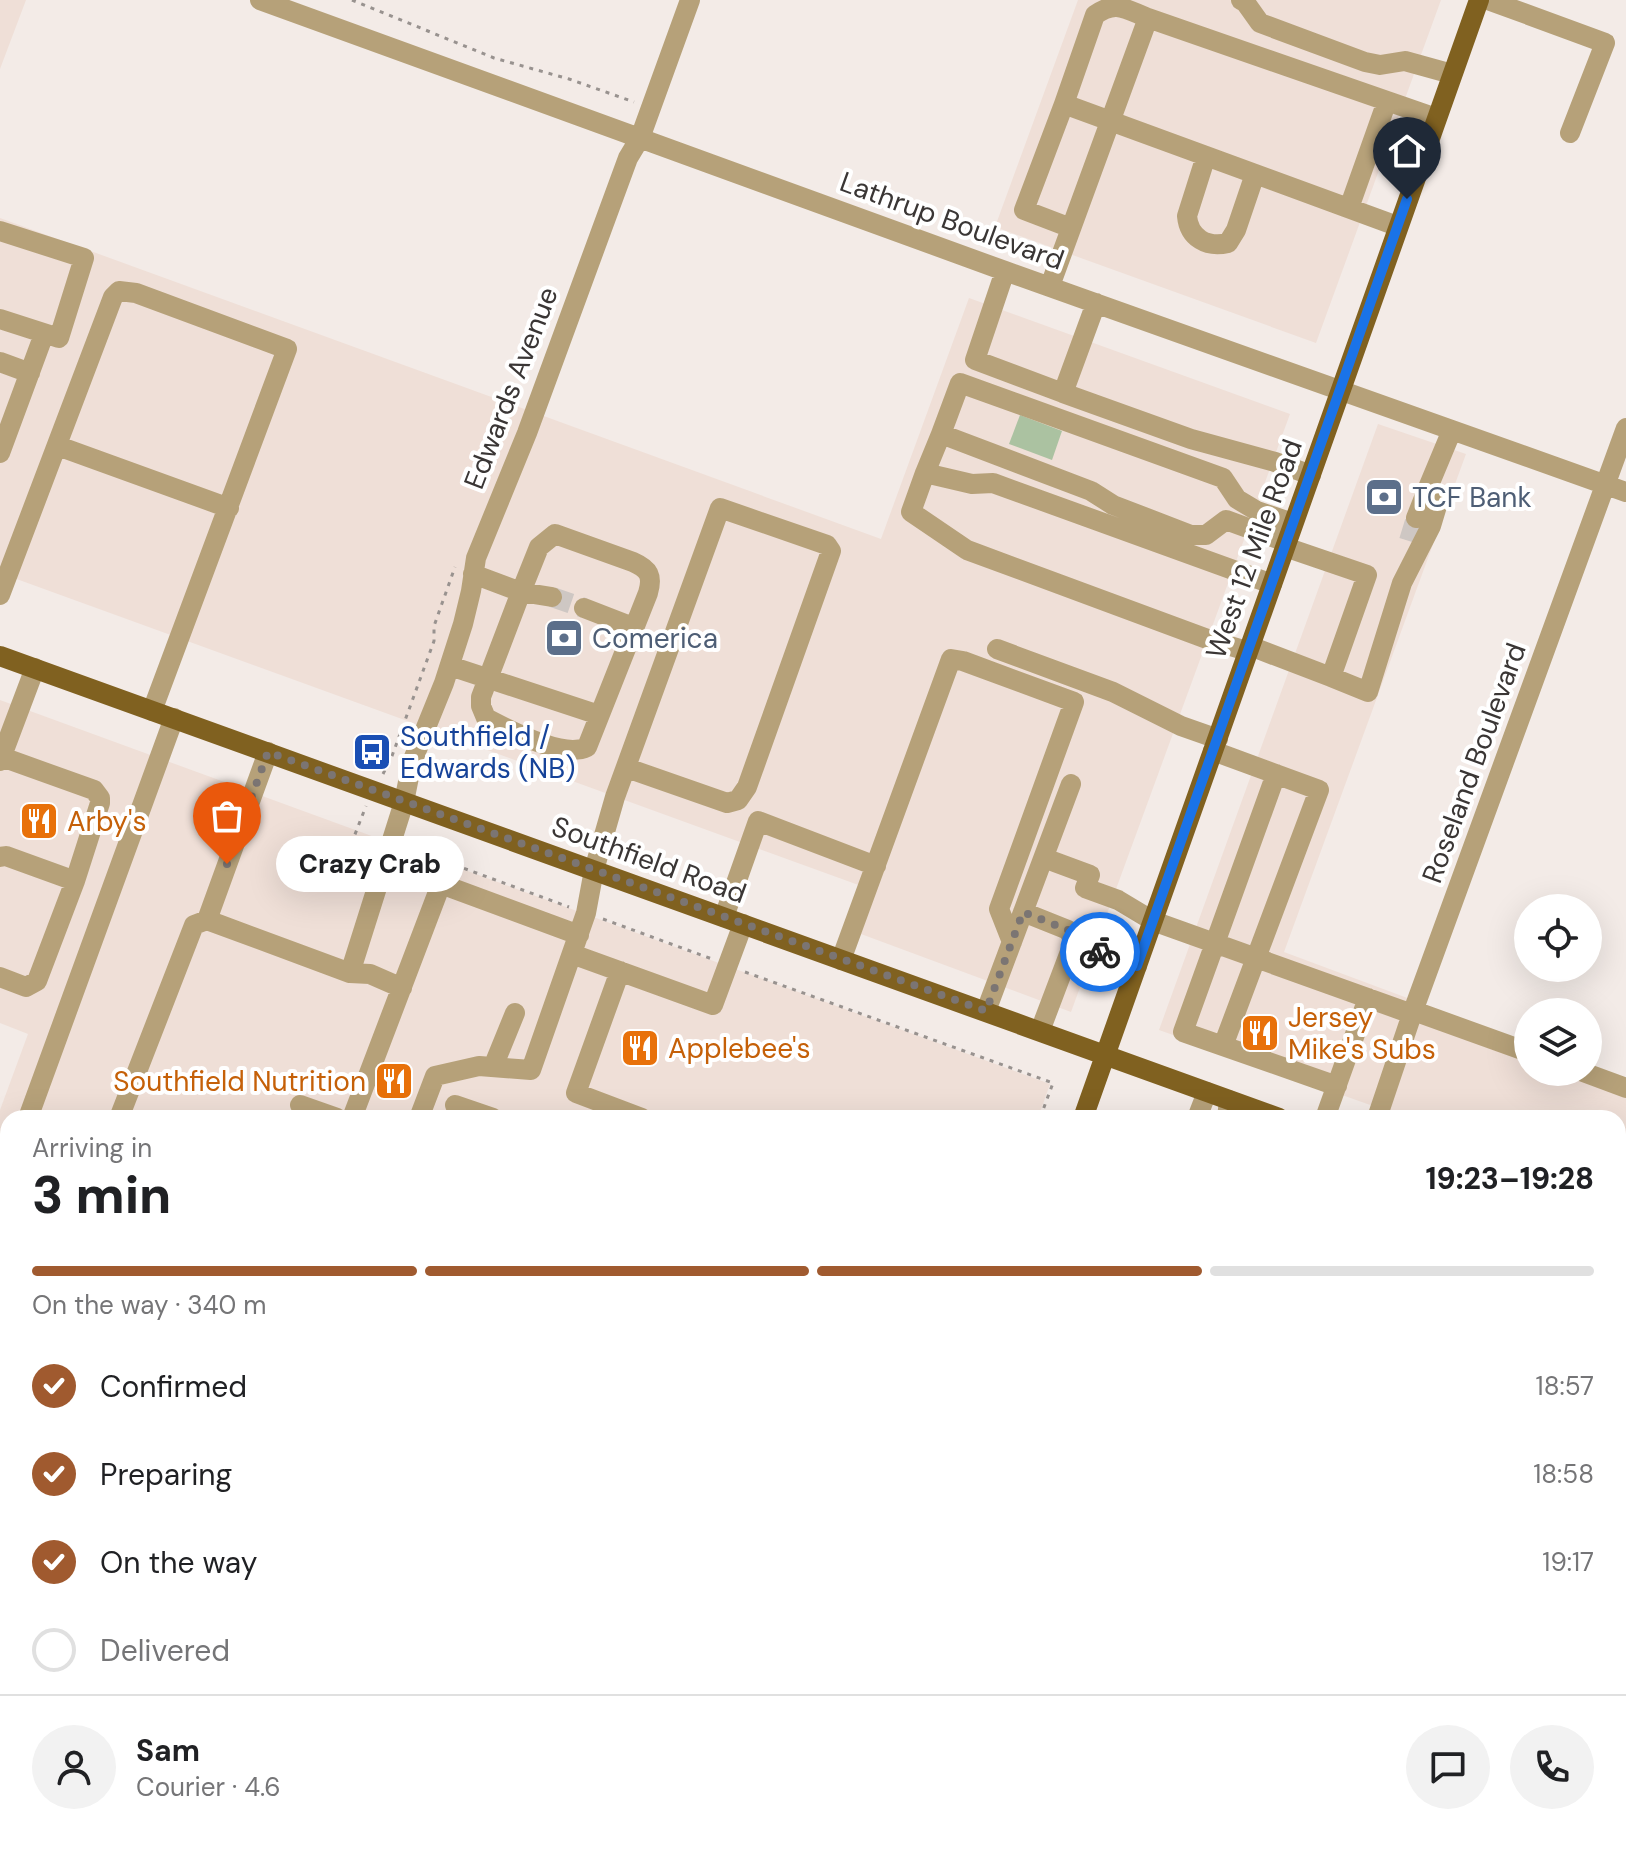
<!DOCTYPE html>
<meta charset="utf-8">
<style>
:root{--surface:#fff;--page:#f2f2f2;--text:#202124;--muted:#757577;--line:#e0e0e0;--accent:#a05a2f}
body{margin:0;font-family:"DM Sans",sans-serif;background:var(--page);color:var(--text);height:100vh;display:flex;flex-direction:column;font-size:30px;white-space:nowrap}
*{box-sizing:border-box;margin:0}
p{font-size:26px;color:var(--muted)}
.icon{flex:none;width:44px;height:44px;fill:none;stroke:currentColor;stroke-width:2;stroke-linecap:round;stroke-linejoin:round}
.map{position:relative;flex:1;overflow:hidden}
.drawer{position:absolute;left:0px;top:1110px;width:1626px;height:746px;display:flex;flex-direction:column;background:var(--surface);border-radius:24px 24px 0 0;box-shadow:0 8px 32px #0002}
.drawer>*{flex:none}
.buttons{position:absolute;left:1514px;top:894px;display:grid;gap:16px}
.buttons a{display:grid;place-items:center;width:88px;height:88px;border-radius:50%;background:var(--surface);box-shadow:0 8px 32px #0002;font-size:40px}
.pin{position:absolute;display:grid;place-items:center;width:68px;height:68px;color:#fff;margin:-82px -34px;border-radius:50% 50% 50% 0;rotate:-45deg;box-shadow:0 0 8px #0007}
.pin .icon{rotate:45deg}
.courier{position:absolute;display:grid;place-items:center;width:80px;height:80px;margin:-40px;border:6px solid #1a73e8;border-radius:50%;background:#fff;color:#222;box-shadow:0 2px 10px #0007}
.bubble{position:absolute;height:56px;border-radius:28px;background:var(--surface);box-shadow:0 8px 32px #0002;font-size:26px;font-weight:800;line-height:56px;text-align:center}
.headline em{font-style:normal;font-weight:800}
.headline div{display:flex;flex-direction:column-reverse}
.headline{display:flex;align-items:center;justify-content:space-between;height:136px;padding:0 32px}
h1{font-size:52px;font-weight:800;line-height:60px}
.bar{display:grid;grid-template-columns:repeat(4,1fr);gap:12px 8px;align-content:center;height:96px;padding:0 32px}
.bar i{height:10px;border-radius:6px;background:var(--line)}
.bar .current{background:var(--accent)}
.bar p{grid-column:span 4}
.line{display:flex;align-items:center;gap:20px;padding:0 32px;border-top:2px solid var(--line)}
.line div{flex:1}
.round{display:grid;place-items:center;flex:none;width:84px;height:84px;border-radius:42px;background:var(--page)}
ol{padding:0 32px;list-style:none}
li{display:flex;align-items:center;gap:24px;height:88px}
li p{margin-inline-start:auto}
li .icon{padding:8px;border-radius:50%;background:var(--accent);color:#fff;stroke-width:4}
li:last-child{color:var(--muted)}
li i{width:44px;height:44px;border:4px solid var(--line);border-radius:50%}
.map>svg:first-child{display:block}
</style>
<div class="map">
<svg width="1626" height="1855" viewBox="0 0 1626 1855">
<rect width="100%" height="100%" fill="#f3ebe7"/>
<path fill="#efdfd7" d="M0 0H26L0 69Z
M1078 0H1441L1316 343 995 227Z
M0 218 881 539 969 298 1290 414 1071 1012 861 934 875 891 0 573Z
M1378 424 1466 454 1284 952 1528 1043V1072H1588L1626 1079V1195L1618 1193V1118H1407L1159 1030Z
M0 700 1050 1084 1038 1118H8V1195L0 1192V1110L28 1034 0 1023Z
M1618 1292 1626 1295V1406L1618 1403Z
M853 1848H950L947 1855H851Z"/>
<path fill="#abc2a1" d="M1020 415 1062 431 1052 460 1009 444Z"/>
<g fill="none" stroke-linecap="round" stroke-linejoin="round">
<path stroke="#cec7c3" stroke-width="20" stroke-dasharray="20 10" stroke-linecap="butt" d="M1409 541 1416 518
M552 597 584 608"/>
<path stroke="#98928f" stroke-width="3" stroke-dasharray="4 6" stroke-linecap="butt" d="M352 0 494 58 569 79 634 102
M383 774 392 756 434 641V626L455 567
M408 853 414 850 569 907
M366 868 345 860 366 806
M603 919 712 959
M745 972 1053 1083 1040 1118"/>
<path stroke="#b6a179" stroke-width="20" d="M260 0 1005 271 1626 492
M1241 0 1245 2 1260 23 1365 62 1380 65 1405 61 1452 74
M1488 0 1605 43 1570 133
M1148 18 1436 118
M1206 156 1187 216C1189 238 1207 248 1228 243L1236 230 1255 174
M1349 208 1387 101
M1071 228 1024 210 1064 104 1397 226
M0 231 84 258 59 338 0 319
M1005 271 975 360 1063 393
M1050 286 1148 18C1125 9 1116 0 1095 15L1064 104
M1096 303 1063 393 1191 439 1275 462 1311 475
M0 362 30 373
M58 446 229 508
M0 453 44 334
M925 473 941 434
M1416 518 1427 490
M1286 542 1226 520 1206 535H1191L1113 505 1091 491 941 434 960 383 1223 478 1237 499 1257 511 1293 523
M473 574 521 592 539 547 555 534 633 562C649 569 653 576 648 593L587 747C563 759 509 730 486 718L481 706V697L521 592 552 597
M0 595 113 297 119 291 136 293 287 349 152 711
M584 608 633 627
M1250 646 1331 677 1367 575 1285 547
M997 649 1113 692 1181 726 1218 739
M1247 651 1210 640 967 550 911 512 925 473 972 484 993 483 1272 584
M450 666 599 715
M1331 677 1368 692 1402 583 1431 526 1437 506 1427 490 1452 430
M1213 751 1319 790 1223 1046 1337 1086
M0 761 35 668
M0 857 6 856 75 881
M1044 858 1090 875 1085 888 1118 900 1153 921 1412 1014
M1023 912 1068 930 1074 941
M724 917 758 821 876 866
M207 920 268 752
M572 954 713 1005 743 924
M841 960 951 659 963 661 1074 702 999 909 1012 942
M620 971 576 1093 642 1118
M350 973 370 974 402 988
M0 977 26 987 37 981 75 881 100 803V798L94 790 2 757
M986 1011 1071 784
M1414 1011 1528 1052
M1040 1031 1074 941 1137 966
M1223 1046 1183 1032 1276 774
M493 1067 515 1013
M1583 1072 1626 1088
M300 1105 337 1118
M455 1105 493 1118
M28 1118 174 718
M119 1118 194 925 207 920 350 973 404 802 412 762 444 683 463 624 471 591 476 558 527 433 628 158 640 138 690 0
M352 1118 441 884 579 935
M419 1118 435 1076 479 1066 531 1070 586 913 594 870 615 797 720 508 827 545 831 551 747 787 738 800 727 803 627 768
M1197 1118 1207 1092
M1227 1118 1229 1100
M1325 1118 1368 998
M1377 1118 1412 1014 1626 428
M1618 1205V1215
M1618 1310 1626 1289
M0 1332 8 1335
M1618 1363 1626 1366
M1618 1393 1626 1396
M0 1604 8 1607
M1618 1636 1626 1641
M1618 1738 1626 1717
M767 1848 785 1855
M1414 1848 1422 1855
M817 1849 832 1855
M549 1855 552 1848
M696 1855 699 1848
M927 1855 929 1848
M1109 1855 1112 1848
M1573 1855 1576 1848"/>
<path stroke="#806120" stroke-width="20" d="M0 656 1279 1118
M1083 1118 1479 0
M1618 1242 1626 1245
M815 1855 817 1848"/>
</g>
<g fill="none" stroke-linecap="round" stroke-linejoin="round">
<path stroke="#7b7573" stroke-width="8" stroke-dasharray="0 14.4" d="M227 864 268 752 986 1011 1023 912 1068 930 1074 941 1100 952"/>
<path stroke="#1a73e8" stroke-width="10" d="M1100 952 1137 966 1407 199"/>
</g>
<defs>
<symbol id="bank-square" viewBox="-11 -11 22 22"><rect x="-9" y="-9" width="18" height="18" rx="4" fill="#5c6f8a" stroke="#fff"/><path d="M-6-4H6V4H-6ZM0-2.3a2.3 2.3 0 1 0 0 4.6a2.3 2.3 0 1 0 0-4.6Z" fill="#fff"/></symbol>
<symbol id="bus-square" viewBox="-11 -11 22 22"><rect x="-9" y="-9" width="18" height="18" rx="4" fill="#1a4fb4" stroke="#fff"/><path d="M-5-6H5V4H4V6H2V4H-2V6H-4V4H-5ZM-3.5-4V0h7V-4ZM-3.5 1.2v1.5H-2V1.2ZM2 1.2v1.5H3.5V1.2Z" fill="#fff"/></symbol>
<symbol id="restaurant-square" viewBox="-11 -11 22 22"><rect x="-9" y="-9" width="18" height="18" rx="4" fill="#e8710a" stroke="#fff"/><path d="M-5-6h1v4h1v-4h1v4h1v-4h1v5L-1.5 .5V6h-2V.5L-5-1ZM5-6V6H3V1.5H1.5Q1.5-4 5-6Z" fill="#fff"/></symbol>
</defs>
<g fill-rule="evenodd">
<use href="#bank-square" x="1362" y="475" width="44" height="44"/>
<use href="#bank-square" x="542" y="616" width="44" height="44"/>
<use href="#bus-square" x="350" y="730" width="44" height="44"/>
<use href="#restaurant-square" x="17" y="799" width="44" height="44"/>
<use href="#restaurant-square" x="1238" y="1011" width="44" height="44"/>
<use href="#restaurant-square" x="618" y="1026" width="44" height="44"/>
<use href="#restaurant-square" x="372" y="1059" width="44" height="44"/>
</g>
<g text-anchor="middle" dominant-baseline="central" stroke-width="8" stroke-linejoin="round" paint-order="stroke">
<g font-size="28" fill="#3a3635" stroke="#fff">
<text transform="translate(952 221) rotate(20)">Lathrup Boulevard</text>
<text transform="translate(511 388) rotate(-69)">Edwards Avenue</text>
<text transform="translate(1254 549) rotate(-70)">West 12 Mile Road</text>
<text transform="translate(1474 763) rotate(-70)">Roseland Boulevard</text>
<text transform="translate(649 860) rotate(20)">Southfield Road</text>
</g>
<g font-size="28" fill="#4e5e75" stroke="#fff" text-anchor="start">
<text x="1412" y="497">TCF Bank</text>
<text x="592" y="638">Comerica</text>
</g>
<g font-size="28" fill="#164399" stroke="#fff" text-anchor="start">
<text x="400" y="736">Southfield /<tspan x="400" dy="32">Edwards (NB)</tspan></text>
</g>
<g font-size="28" fill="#c56008" stroke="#fff" text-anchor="start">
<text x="67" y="821">Arby's</text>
<text x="1288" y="1017">Jersey<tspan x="1288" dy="32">Mike's Subs</tspan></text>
<text x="668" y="1048">Applebee's</text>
<text x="366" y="1081" text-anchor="end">Southfield Nutrition</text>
</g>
</g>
</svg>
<div class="buttons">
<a><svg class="icon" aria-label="locate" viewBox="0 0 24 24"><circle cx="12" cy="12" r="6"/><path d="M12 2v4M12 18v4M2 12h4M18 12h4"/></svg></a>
<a><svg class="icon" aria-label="layers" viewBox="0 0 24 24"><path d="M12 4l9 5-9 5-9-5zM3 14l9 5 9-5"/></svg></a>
</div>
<div class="pin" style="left:227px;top:864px;background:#ea580c"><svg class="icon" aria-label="bag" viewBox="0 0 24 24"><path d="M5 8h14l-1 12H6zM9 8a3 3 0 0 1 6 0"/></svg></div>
<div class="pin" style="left:1407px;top:199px;background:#1f2937"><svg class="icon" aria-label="home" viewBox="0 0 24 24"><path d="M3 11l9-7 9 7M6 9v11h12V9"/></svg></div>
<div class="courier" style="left:1100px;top:952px"><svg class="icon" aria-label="bike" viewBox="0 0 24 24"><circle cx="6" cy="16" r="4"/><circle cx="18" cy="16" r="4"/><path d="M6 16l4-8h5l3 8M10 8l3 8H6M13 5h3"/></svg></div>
<div class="bubble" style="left:276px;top:836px;width:188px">Crazy Crab</div>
<section class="drawer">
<div class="headline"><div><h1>3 min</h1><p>Arriving in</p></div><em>19:23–19:28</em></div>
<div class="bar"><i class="current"></i><i class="current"></i><i class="current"></i><i></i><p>On the way · 340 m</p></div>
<ol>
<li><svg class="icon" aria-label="check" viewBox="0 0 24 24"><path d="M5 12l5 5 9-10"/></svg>Confirmed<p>18:57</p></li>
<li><svg class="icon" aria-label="check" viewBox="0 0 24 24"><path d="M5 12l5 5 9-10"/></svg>Preparing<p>18:58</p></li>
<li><svg class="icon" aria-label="check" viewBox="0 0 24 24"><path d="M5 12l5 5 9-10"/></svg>On the way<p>19:17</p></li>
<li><i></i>Delivered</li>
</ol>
<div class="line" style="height:144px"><a class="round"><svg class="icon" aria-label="person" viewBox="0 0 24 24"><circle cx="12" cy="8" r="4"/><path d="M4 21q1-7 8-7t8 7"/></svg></a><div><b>Sam</b><p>Courier · 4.6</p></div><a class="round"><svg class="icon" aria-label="chat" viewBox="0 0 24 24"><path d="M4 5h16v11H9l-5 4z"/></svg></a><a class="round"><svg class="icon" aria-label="phone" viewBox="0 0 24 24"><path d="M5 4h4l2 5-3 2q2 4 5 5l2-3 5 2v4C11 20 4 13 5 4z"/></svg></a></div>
</section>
</div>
